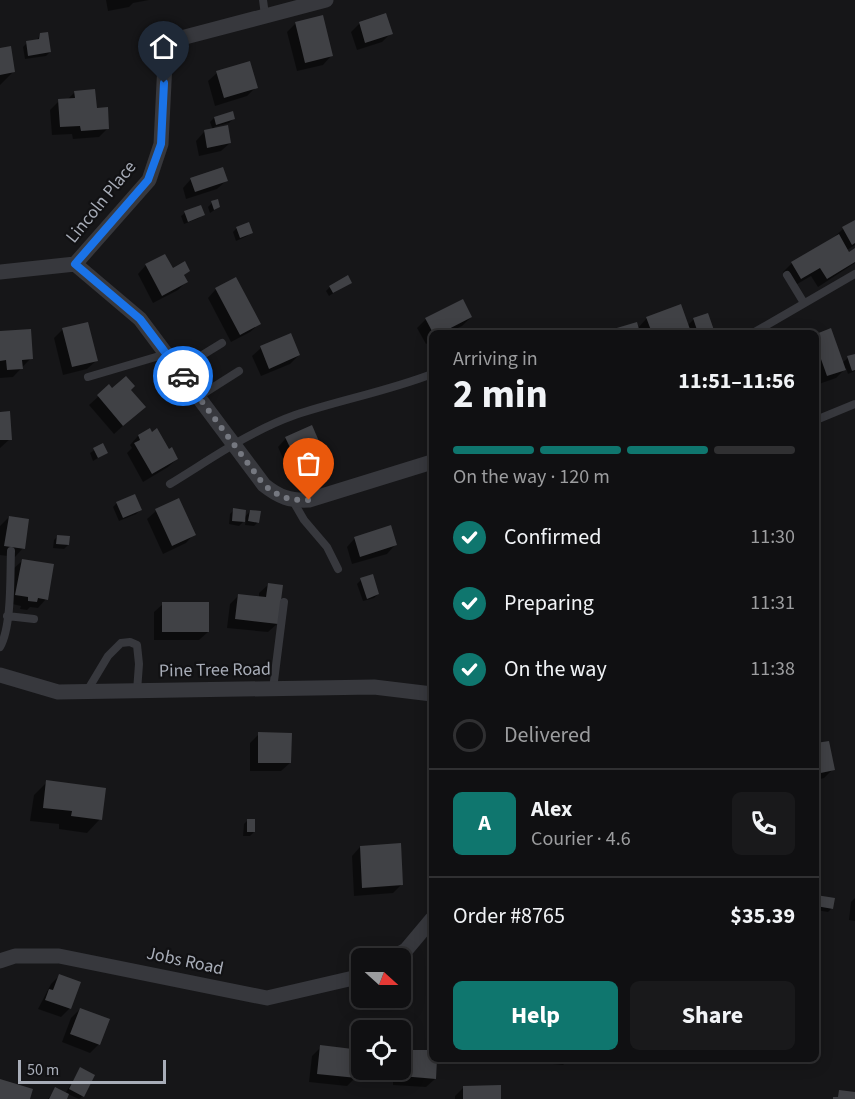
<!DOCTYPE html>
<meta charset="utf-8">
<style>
:root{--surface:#101012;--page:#19191b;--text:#f1f3f6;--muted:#9c9d9f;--line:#303032;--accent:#0f766e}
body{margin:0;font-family:"Source Sans 3",sans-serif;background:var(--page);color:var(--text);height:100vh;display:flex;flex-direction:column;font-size:22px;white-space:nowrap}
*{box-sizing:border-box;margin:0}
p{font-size:20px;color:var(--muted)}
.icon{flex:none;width:33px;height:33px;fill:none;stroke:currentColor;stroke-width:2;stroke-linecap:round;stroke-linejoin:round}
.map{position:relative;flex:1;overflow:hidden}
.panel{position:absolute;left:429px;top:330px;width:390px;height:732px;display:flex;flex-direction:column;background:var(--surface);border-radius:9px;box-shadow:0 3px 15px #0003,0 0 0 2px var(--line)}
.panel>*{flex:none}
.needle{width:39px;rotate:111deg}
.buttons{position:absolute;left:351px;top:948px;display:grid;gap:12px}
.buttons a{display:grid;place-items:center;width:60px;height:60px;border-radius:9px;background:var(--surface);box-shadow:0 3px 15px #0003,0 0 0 2px var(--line);font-size:30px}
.scale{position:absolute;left:18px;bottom:15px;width:148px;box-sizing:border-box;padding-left:6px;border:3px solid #a8adb8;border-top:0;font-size:16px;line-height:21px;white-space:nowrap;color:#a8adb8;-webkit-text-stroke:4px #111113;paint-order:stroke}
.pin{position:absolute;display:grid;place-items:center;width:51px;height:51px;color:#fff;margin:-62px -26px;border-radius:50% 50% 50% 0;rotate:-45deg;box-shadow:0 0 6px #0007}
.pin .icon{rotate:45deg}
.courier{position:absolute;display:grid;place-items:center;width:60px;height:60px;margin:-30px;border:4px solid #1a73e8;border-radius:50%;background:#fff;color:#222;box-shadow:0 2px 8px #0007}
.headline em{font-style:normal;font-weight:700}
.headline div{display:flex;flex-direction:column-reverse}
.headline{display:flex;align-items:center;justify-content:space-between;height:102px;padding:0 24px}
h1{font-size:39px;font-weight:700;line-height:45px}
.bar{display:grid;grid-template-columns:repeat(4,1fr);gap:9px 6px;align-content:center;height:72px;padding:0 24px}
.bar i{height:8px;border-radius:4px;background:var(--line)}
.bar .selected{background:var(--accent)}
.bar p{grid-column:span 4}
.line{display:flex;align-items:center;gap:15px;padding:0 24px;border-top:2px solid var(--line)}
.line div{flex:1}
.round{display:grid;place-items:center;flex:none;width:63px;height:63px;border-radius:9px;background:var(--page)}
ol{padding:0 24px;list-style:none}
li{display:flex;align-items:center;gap:18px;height:66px}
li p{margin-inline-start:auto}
li .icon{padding:6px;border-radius:50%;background:var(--accent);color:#fff;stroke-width:4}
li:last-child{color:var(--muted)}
li i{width:33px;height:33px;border:3px solid var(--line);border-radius:50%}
.action{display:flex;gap:12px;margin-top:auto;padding:12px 24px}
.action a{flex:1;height:69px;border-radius:9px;background:var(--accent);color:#fff;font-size:24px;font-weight:700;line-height:69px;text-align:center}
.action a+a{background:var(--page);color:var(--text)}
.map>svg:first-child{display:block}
</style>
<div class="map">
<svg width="855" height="1099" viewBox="0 0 855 1099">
<rect width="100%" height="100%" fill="#161618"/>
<path fill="#0007" d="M106 0H149L133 3 129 7 108 11Z
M296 23 331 56 323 65 297 71 287 32Z
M360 23 391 33 382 42 357 50 351 32Z
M41 34 50 52 46 56 25 59 23 47 27 43 36 41Z
M0 49 13 72 0 85Z
M217 73 256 87 247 96 215 106 208 81Z
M75 92 95 110 108 128 99 137 73 139 72 134 52 135 50 110 59 101 67 100Z
M214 118 233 119 229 123 214 127 230 143 221 151 199 156 196 141 204 132 213 130 210 122Z
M191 179 226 181 217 189 186 199 183 188Z
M212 203 219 207 210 213 208 207Z
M185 213 203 214 199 218 184 224 181 216Z
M855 221V245L847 250 849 254 855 252V263L818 287 811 276 792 287 783 272 792 263 834 237 843 229Z
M237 228 251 232 247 236 236 241 233 232Z
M146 265 188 271 183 276 186 282 178 290 153 303 138 274Z
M350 282 329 296 326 291 330 287Z
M216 289 259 324 250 332 231 342 208 298Z
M471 317 462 326 447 333H432V341L426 344 417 328 426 319Z
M647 318 687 326 694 319 714 333H641L640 331 638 333H609L637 329Z
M63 329 96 361 87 369 63 375 54 338Z
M0 332 31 358 13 377 0 378Z
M816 335 842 363 848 358 854 355 855 371 848 374 846 368 836 378 819 384 816 377Z
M261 348 299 355 290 364 261 376 252 356Z
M109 387 112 390H129L135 415 114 434 89 405Z
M0 413 10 439 0 448Z
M149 430 177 459 168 467 143 482 127 453 132 448 130 445 138 436Z
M286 438 319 445 310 454 286 465 278 447Z
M102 445 106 453 93 461 90 453Z
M117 503 140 510 136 514 119 521 113 507Z
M234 510 244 518 250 511 258 522 254 526 245 525 246 519 239 526 229 524 230 514Z
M156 511 194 534 186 543 163 554 147 519Z
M9 517 23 548 15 557 0 555V526Z
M58 536 68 545 64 549 53 548 54 540Z
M355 538 395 545 387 554 352 564 347 547Z
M22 561 46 599 38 608 30 607 27 610 20 609 21 606 8 603 13 569Z
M361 580 378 594 374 598 363 601 357 584Z
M268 585 277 624 268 632 227 628 230 604 239 595 259 598V593Z
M163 604 208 632 199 640H154V612Z
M259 734 290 763 281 771H250V743Z
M816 745 833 769 824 778 816 780Z
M47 782 100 819 87 833 59 829V824L30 821 34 795Z
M248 820 254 832 250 836H243L244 824Z
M360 847 402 884 393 893 354 896 352 856Z
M816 897 832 908 828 912 816 910Z
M855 898V921L849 920 851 902Z
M59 976 79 983 69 1009 61 1017 38 1009 51 984Z
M80 1009 99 1044 90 1053 62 1042 71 1018Z
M321 1047 356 1077 347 1086 309 1082 312 1056Z
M402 1051 432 1052V1059H435V1079L426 1087 393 1085V1070H400Z
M525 1059H569L563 1065 525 1061Z
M80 1069 83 1096 79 1099 68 1094 66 1099H48L55 1089 65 1094Z
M464 1087 500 1099H455V1096Z"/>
<path fill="#404145" d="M386 13 393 34 365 43 359 22Z
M323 15 333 56 305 63 295 22Z
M48 32 51 52 28 56 26 41 39 39 40 33Z
M11 46 15 72 0 75V48Z
M250 61 258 88 224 98 216 71Z
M95 89 97 108 108 107 109 129 81 131 80 126 60 127 58 99 75 98 74 91Z
M233 111 235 119 216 125 214 117Z
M228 125 231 143 207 148 204 130Z
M223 167 228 181 195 192 190 178Z
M218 199 220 207 214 210 211 201Z
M201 205 205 215 188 222 184 211Z
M855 220V243L852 245 842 227Z
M249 222 253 233 240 238 236 227Z
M839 234 849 252 855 248V262L827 279 820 268 801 279 791 262Z
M165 254 173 268 185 261 190 271 184 275 188 282 162 296 145 264Z
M348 275 352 283 333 293 329 286Z
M236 277 261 324 240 335 215 288Z
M463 299 472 317 441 333H433L425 318Z
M681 304 691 332 652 333 646 317Z
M708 313 715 333H698L693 318Z
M88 322 98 361 72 367 62 328Z
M637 322 640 333H611L610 330Z
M831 328 846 370 827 376 816 345V334Z
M31 329 33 359 22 360 23 369 7 370 6 360 0 361V331Z
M291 333 300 355 269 369 260 346Z
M855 354V370L852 371 847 356Z
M126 376 135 386 131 390 146 407 123 426 97 395 109 384 112 388Z
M10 411 12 440H0V412Z
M312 425 321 446 295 458 285 437Z
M150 428 152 432 157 428 169 449 172 447 178 459 152 474 134 443 140 440 138 435Z
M103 443 108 453 98 458 93 448Z
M135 494 142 510 123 518 116 502Z
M179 498 196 535 172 546 155 509Z
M233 508 246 510 245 522 232 521Z
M250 510 261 511 259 523 248 521Z
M9 516 29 519 25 549 4 546Z
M391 525 397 545 360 557 354 537Z
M57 535 70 536 69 545 56 544Z
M22 559 54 564 48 600 38 598 37 602 28 601V597L15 595Z
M373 574 379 594 367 599 360 578Z
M268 583 283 585 278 624 235 619 238 594 266 597Z
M162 602H209V632H162Z
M258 732 292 733 291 763H258Z
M829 741 835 770 816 774V743Z
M46 780 106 788 102 820 71 816 72 811 43 808Z
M247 819H255V832H247Z
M401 843 403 885 362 888 360 846Z
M816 895 835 898 833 909 816 906Z
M59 974 81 982 71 1009 45 1000 49 989 53 990Z
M80 1008 110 1019 100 1045 70 1034Z
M320 1045 361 1050 357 1078 317 1074Z
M401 1050H432V1059H437L436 1079 401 1076Z
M80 1067 95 1075 84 1097 69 1089Z
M0 1079 33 1089 30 1099H0Z
M501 1085V1099H463V1086Z
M55 1087 69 1094 67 1099H49Z
M839 1090 855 1092V1099H833V1097H838Z"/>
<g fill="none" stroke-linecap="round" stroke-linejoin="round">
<path stroke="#37383d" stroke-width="8" d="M263 0 265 15
M787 275 804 303
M753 333 855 274
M178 370 222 343
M88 377 166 354
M198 397 239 371
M816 420 855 404
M170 484C211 459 250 431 295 415 340 400 388 391 432 374
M293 501 304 520 327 547 338 569
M7 616 34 619
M0 647C12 626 10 576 11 551
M273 689 284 602
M87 691 108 656 121 643 130 642 137 645 139 664 137 691"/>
<path stroke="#37383d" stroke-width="15" d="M75 264 149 180 161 144 166 42 326 0
M0 272 75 264 140 319 264 485C279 497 290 501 309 500L432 462
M0 675 58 692 374 687 432 694
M392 958 406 950 432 919
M0 961 15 956H59L267 998 362 976"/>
</g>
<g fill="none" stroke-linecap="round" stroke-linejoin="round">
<path stroke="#757880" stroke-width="6" stroke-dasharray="0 10.8" d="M183 376 264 485C279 497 290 501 309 500"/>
<path stroke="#1a73e8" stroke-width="8" d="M164 83 161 144 148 180 75 264 140 319 183 376"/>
</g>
<g text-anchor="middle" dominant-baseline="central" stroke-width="4.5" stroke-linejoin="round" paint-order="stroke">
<g font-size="18" fill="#a8adb8" stroke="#111113">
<text transform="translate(101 202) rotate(-51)">Lincoln Place</text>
<text transform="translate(215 670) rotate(-1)">Pine Tree Road</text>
<text transform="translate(185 961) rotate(12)">Jobs Road</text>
</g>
</g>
</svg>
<div class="buttons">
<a><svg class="needle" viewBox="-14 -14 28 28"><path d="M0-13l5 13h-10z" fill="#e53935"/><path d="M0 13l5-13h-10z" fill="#9c9d9f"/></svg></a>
<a><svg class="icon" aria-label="locate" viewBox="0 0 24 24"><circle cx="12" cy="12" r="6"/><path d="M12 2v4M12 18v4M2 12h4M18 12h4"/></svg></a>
</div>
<div class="scale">50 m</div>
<div class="pin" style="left:309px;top:500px;background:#ea580c"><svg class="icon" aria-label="bag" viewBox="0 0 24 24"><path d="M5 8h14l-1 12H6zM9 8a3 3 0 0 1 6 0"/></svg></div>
<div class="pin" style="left:164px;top:83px;background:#1f2937"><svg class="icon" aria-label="home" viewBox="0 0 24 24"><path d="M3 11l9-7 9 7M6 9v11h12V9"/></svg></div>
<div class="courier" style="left:183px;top:376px"><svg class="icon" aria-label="car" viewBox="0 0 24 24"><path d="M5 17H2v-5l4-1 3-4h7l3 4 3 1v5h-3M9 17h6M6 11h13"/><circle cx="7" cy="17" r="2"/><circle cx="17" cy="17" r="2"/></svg></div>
<section class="panel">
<div class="headline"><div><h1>2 min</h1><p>Arriving in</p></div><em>11:51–11:56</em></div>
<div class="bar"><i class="selected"></i><i class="selected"></i><i class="selected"></i><i></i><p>On the way · 120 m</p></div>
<ol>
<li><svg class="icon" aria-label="check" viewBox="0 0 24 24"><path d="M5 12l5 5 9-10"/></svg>Confirmed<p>11:30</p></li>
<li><svg class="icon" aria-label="check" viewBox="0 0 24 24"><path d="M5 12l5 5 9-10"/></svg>Preparing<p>11:31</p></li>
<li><svg class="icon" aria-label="check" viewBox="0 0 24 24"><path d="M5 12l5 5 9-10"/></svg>On the way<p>11:38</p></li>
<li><i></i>Delivered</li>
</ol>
<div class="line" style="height:108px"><b class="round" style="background:var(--accent);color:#fff">A</b><div><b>Alex</b><p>Courier · 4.6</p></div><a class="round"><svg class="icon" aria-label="phone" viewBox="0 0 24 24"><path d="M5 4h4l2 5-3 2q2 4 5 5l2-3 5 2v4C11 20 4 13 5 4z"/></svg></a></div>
<div class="line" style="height:78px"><div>Order #8765</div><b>$35.39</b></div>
<div class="action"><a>Help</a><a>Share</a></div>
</section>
</div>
